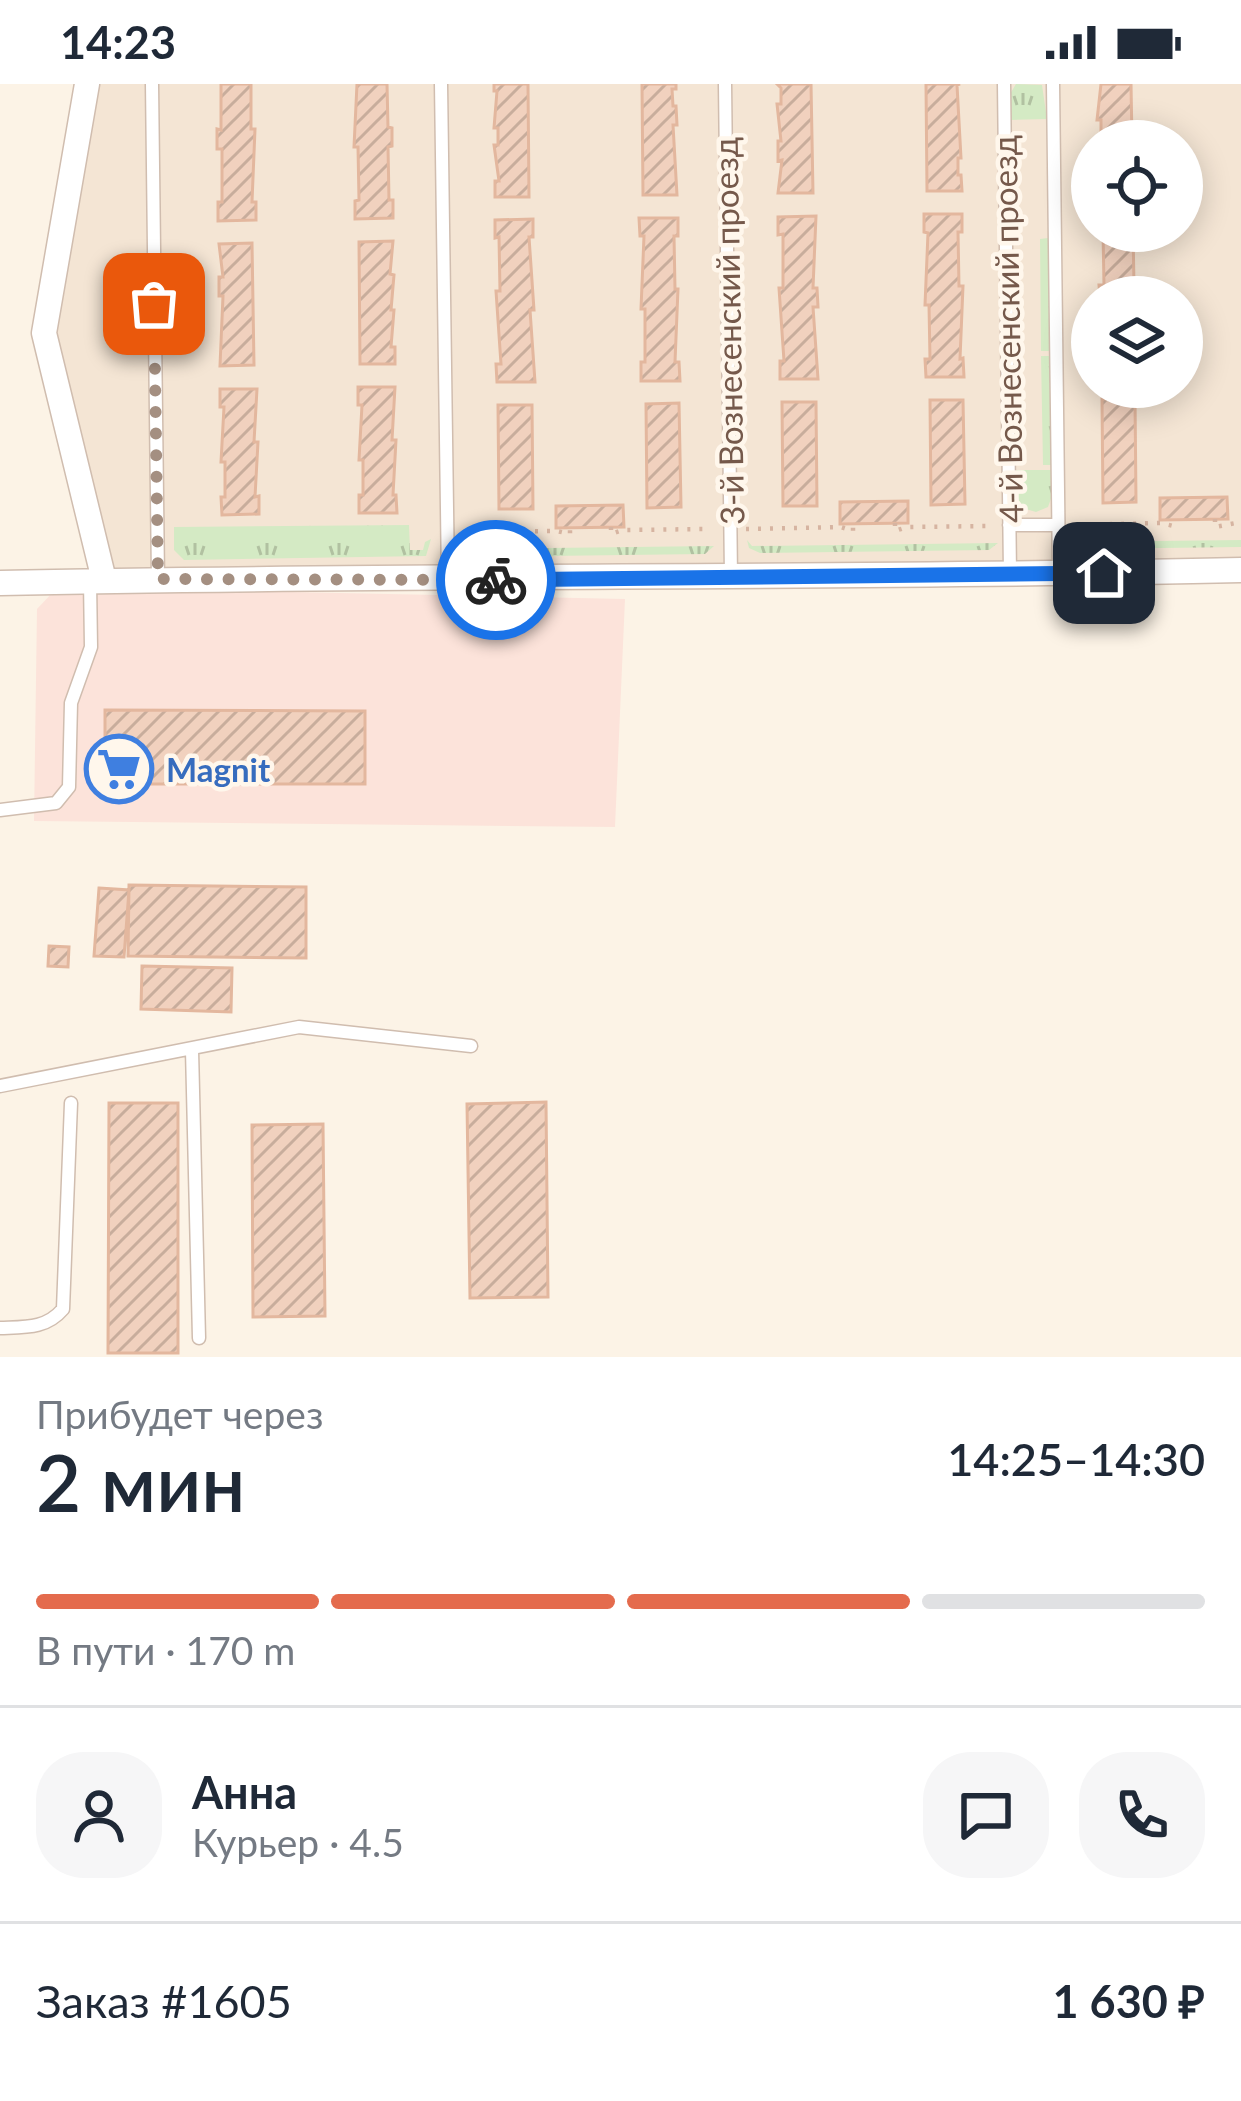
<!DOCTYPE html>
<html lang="ru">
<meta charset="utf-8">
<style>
:root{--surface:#fff;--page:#f6f6f7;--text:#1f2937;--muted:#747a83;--line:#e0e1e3;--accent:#e46b4d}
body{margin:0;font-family:Lato,sans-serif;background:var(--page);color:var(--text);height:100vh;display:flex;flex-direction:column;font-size:45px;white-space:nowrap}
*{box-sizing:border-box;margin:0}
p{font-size:39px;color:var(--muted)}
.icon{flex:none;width:66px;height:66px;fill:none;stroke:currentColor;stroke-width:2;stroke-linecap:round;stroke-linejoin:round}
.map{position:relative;height:1273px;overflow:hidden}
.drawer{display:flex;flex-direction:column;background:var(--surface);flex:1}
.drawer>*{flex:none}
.controls{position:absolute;left:1071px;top:36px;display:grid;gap:24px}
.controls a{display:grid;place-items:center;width:132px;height:132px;border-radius:50%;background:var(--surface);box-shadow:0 6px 30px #0003;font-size:60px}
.pin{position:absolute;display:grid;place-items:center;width:102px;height:102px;color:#fff;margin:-51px;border-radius:24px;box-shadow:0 6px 18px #0006}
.courier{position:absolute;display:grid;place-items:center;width:120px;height:120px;margin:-60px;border:9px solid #1a73e8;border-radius:50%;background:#fff;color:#222;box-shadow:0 3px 15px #0007}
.overview em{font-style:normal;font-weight:600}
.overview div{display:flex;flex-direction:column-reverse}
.overview{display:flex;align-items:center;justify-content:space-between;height:204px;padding:0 36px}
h1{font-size:78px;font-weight:600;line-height:90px}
.bar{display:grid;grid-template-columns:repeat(4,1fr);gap:18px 12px;align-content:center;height:144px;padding:0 36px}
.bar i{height:15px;border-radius:9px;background:var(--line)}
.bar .on{background:var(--accent)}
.bar p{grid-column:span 4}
.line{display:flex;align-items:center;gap:30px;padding:0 36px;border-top:3px solid var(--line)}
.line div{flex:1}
.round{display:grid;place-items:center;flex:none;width:126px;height:126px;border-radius:48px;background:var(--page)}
.status{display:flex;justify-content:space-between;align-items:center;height:84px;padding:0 60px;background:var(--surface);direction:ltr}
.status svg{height:33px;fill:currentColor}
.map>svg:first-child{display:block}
</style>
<div class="status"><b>14:23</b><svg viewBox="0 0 49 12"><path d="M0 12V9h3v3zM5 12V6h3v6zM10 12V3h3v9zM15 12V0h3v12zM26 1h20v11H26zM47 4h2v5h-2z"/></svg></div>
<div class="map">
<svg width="1241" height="1273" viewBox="0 0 1241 1273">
<defs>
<pattern id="grass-tufts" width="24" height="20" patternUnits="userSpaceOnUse" patternTransform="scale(3)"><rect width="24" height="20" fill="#d4eac4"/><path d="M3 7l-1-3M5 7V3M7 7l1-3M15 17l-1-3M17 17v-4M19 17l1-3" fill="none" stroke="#b1c1a1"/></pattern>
<pattern id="building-hatch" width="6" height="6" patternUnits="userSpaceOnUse" patternTransform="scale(3)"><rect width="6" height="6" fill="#f1d1be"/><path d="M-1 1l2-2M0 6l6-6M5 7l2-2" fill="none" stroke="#c8ad9c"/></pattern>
</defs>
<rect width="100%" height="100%" fill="#fcf3e6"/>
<path fill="#f4e5d4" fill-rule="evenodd" d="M99 0H1241V476L113 485 56 247ZM1092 57H1182V147H1092ZM1092 213H1182V303H1092Z"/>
<path fill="#fce3da" d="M104 504 625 515 615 743 34 737 37 525 54 507Z"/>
<path fill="url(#grass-tufts)" d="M1016 0 1042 1 1047 35 1011 36 1010 10Z
M1048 154 1050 267H1041L1040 155Z
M1041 272H1050L1051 381H1043Z
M1015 386H1052V412L1048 423 1036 428 1019 423Z
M409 441 410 466H423L425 458 431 455 426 472 184 476 174 466V443Z
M747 456 752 462 998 459 989 466 760 469 749 464Z
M1241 456V463L1083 465 1071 458Z
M463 460 468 465 714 462 705 470 473 473 465 467Z"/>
<path fill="url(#building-hatch)" stroke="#e3b79e" stroke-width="3" d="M221 0H251V45H255L252 118H256V136L218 137V118H222V65H217V45L221 46Z
M357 0H387L388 43 392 44V62L388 63 389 116H393V134L355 135V117L359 116 358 63H354Z
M494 0H528L529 113H495V97H499L494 61H498V44H494L497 7H494Z
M642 0H676V5H672L673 22H676L677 41H673L677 111H643Z
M777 0H811L813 109H778L782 76 778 77V57H781L777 20H781V4Z
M926 0H960L957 1 961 74H958V91H961L962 107H927Z
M1101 0H1131L1132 57H1098L1101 53V36H1097Z
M924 130H962V148H958L959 202H963L960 275 963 274 964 293H926L925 275H930L929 221H925L928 149 924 148Z
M816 132 813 204H817L818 223H813L818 295H780V277H784L779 204H783V150L778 151V133Z
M639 134H678V152H674L675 205H678L675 278H679L680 297H641V278H645V225H641L644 152H640Z
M533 135V153H529L534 226H530L535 298H497L496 280H501L496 207H500L499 153 495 154V136Z
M1099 147H1136H1133L1134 201 1138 200V213H1100L1099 201H1104L1103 147Z
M393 157 390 190 394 191 391 226H394L391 263H395V280H360L359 158Z
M252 159 254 281 220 282 223 212H219V193H223L219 160Z
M358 303H395L392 356H396L393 411H396L397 429H359V411H363V376H359L362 321H358Z
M220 305H257L254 358H258L255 413 259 412V430L222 431 221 413H225V378H221L224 323H220Z
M1135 314 1136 418 1103 419 1102 315Z
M930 316H963L965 420 931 421Z
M782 318H816L817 422H783Z
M679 319 681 423 647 424 646 320Z
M498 321H532L533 425H499Z
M1227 413 1228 435 1160 436V414Z
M908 417V439L840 440V418Z
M623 421 624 443 556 444V422Z
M105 626 365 627V700H105Z
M129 801 306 803V874L128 872Z
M99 804 129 806 124 873 94 872Z
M49 862 69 863 68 883 48 882Z
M142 882 232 884 231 928 141 925Z
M546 1018 548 1213 470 1214 467 1020Z
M109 1019H178V1269H108Z
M323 1040 325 1232 253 1233 252 1041Z"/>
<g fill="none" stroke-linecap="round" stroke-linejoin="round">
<defs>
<path id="lane" d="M152 0 158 495
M441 0 448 495
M725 0 731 493
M1004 0 1010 490
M1053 0 1059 489
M1009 441H1058
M0 726 56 719 69 703 71 619 91 563 90 497
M192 966 199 1254
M0 1002 299 943 471 962
M0 1244C25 1243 46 1245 63 1225L71 1019"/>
<path id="street" d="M87 0 44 249 104 496
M0 499C414 490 827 495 1241 486"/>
</defs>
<use href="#lane" stroke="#d0bdaf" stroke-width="15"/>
<use href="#street" stroke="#d0bdaf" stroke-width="27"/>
<path stroke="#d6b4a1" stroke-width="4.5" stroke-dasharray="3 9" stroke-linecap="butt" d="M1215 435V443L1241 438
M895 439V447L907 443 991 442
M1073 441 1161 439 1173 442V436
M611 443V450L623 446 710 445
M746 445 841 443 853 447V440
M463 448 557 447 570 450V443"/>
<use href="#lane" stroke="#fff" stroke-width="12"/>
<use href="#street" stroke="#fff" stroke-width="24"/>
</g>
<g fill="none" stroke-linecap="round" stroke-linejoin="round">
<path stroke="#a48f81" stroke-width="12" stroke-dasharray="0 21.6" d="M154 220 158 495 496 496"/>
<path stroke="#1a73e8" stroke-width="15" d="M496 496 1104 489"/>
</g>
<defs>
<symbol id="supermarket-ring" viewBox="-11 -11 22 22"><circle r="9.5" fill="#fff7ec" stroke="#3f7fe0" stroke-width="1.5"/><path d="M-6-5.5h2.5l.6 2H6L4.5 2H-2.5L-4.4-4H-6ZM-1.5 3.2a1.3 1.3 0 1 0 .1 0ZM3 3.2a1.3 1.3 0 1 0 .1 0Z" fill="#3f7fe0"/></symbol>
</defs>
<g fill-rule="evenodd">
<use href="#supermarket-ring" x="81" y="647" width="76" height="76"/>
</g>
<g text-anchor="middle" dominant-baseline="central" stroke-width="9" stroke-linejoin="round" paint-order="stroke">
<g font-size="33" fill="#75594b" stroke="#fff7ec">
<text transform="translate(1007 245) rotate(-91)">4-й Вознесенский проезд</text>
<text transform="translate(728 247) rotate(-91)">3-й Вознесенский проезд</text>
</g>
<g font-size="33" font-weight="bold" fill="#366cbe" stroke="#fff7ec" text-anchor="start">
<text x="166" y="685">Magnit</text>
</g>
</g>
</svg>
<div class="controls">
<a><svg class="icon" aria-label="locate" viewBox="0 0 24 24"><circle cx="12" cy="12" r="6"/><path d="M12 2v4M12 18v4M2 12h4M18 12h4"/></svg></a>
<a><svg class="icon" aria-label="layers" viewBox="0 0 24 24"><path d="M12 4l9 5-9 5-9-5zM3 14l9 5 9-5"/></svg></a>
</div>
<div class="pin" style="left:154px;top:220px;background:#ea580c"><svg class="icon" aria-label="bag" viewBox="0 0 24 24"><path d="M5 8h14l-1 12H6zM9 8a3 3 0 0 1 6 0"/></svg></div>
<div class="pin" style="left:1104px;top:489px;background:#1f2937"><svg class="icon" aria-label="home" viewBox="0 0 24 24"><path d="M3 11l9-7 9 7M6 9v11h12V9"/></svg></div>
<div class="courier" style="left:496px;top:496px"><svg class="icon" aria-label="bike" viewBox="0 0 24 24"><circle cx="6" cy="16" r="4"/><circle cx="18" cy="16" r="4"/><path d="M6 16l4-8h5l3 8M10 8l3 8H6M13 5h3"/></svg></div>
</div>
<section class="drawer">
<div class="overview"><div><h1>2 мин</h1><p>Прибудет через</p></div><em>14:25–14:30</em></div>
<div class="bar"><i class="on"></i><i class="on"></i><i class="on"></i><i></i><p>В пути · 170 m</p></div>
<div class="line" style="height:216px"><a class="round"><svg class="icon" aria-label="person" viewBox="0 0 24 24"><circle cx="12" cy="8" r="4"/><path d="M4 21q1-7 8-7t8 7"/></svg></a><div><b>Анна</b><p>Курьер · 4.5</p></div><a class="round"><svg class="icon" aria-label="chat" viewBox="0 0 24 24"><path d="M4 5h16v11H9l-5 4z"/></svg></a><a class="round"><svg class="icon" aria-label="phone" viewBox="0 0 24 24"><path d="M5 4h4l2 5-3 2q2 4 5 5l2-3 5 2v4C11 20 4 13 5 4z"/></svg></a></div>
<div class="line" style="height:156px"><div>Заказ #1605</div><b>1 630 ₽</b></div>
</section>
